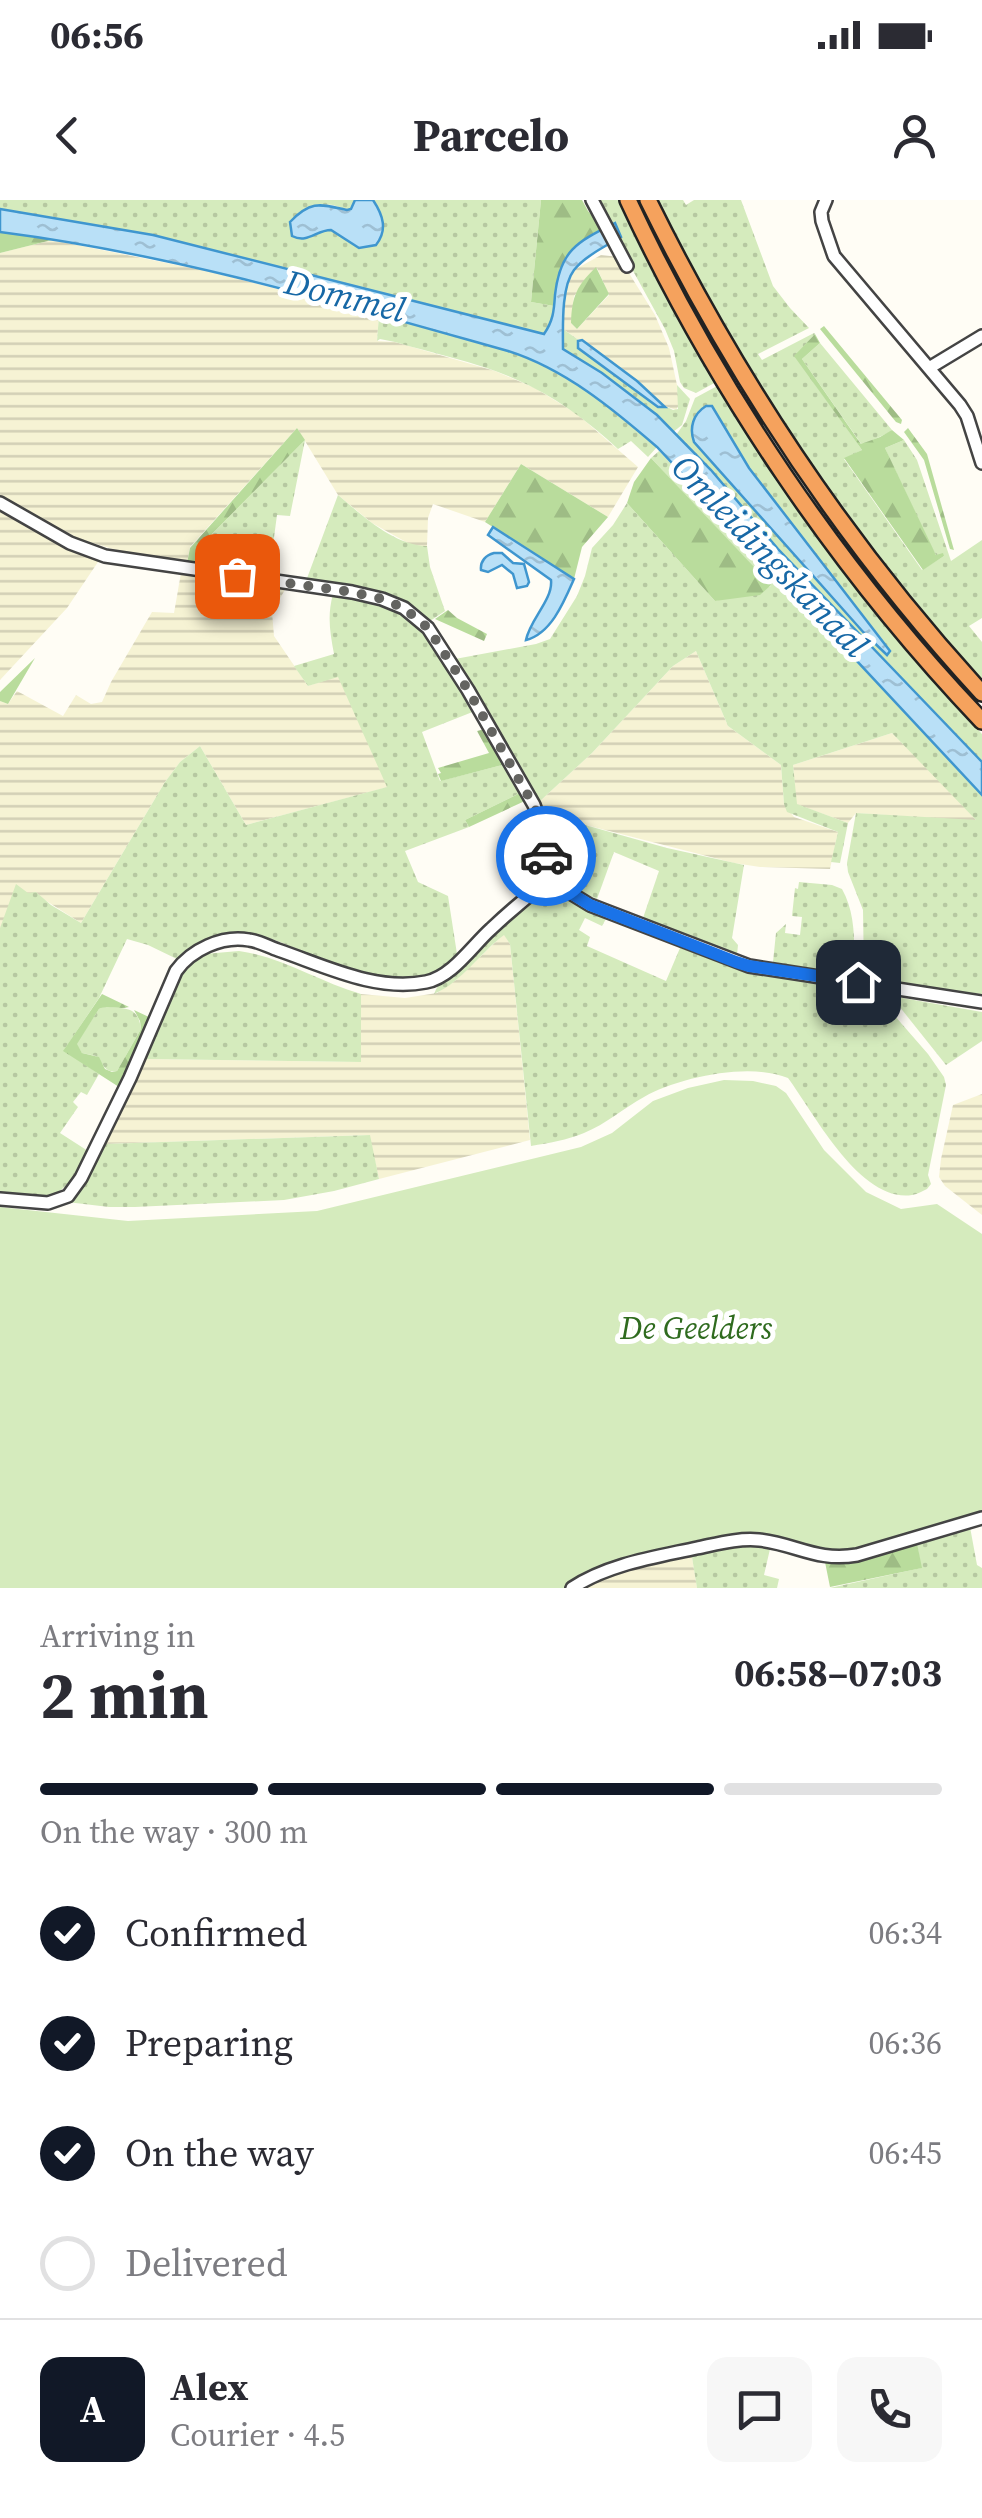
<!DOCTYPE html>
<meta charset="utf-8">
<style>
:root{--surface:#fff;--page:#f7f7f7;--text:#2b2b33;--muted:#7c7c81;--line:#e1e1e2;--accent:#111827}
body{margin:0;font-family:"Source Serif 4",serif;background:var(--page);color:var(--text);height:100vh;display:flex;flex-direction:column;font-size:38px;white-space:nowrap}
*{box-sizing:border-box;margin:0}
p{font-size:32px;color:var(--muted)}
.icon{flex:none;width:55px;height:55px;fill:none;stroke:currentColor;stroke-width:2;stroke-linecap:round;stroke-linejoin:round}
.map{position:relative;height:1388px;overflow:hidden}
.details{display:flex;flex-direction:column;background:var(--surface);flex:1}
.details>*{flex:none}
.pin{position:absolute;display:grid;place-items:center;width:85px;height:85px;color:#fff;margin:-42px;border-radius:20px;box-shadow:0 5px 15px #0006}
.courier{position:absolute;display:grid;place-items:center;width:100px;height:100px;margin:-50px;border:8px solid #1a73e8;border-radius:50%;background:#fff;color:#222;box-shadow:0 2px 12px #0007}
.head em{font-style:normal;font-weight:700}
.head div{display:flex;flex-direction:column-reverse}
.head{display:flex;align-items:center;justify-content:space-between;height:170px;padding:0 40px}
h1{font-size:65px;font-weight:700;line-height:75px}
.bar{display:grid;grid-template-columns:repeat(4,1fr);gap:15px 10px;align-content:center;height:120px;padding:0 40px}
.bar i{height:12px;border-radius:8px;background:var(--line)}
.bar .active{background:var(--accent)}
.bar p{grid-column:span 4}
.line{display:flex;align-items:center;gap:25px;padding:0 40px;border-top:2px solid var(--line)}
.line div{flex:1}
.round{display:grid;place-items:center;flex:none;width:105px;height:105px;border-radius:20px;background:var(--page)}
ol{padding:0 40px;list-style:none}
li{display:flex;align-items:center;gap:30px;height:110px}
li p{margin-inline-start:auto}
li .icon{padding:10px;border-radius:50%;background:var(--accent);color:#fff;stroke-width:4}
li:last-child{color:var(--muted)}
li i{width:55px;height:55px;border:5px solid var(--line);border-radius:50%}
.status{display:flex;justify-content:space-between;align-items:center;height:70px;padding:0 50px;background:var(--surface);direction:ltr}
.status svg{height:28px;fill:currentColor}
header{display:flex;justify-content:space-between;align-items:center;height:130px;padding:0 40px;background:var(--surface);font-size:45px;font-weight:700}
.map>svg:first-child{display:block}
</style>
<div class="status"><b>06:56</b><svg viewBox="0 0 49 12"><path d="M0 12V9h3v3zM5 12V6h3v6zM10 12V3h3v9zM15 12V0h3v12zM26 1h20v11H26zM47 4h2v5h-2z"/></svg></div>
<header><svg class="icon" aria-label="back" viewBox="0 0 24 24"><path d="M15 5l-7 7 7 7"/></svg>Parcelo<svg class="icon" aria-label="person" viewBox="0 0 24 24"><circle cx="12" cy="8" r="4"/><path d="M4 21q1-7 8-7t8 7"/></svg></header>
<div class="map">
<svg width="982" height="1388" viewBox="0 0 982 1388">
<defs>
<pattern id="farmland-rules" width="6" height="5" patternUnits="userSpaceOnUse" patternTransform="scale(2.5)"><rect width="6" height="5" fill="#f6f3d4"/><path d="M0 2.5h6" fill="none" stroke="#d2cfb5"/></pattern>
<pattern id="grass-dots" width="8" height="8" patternUnits="userSpaceOnUse" patternTransform="scale(2.5)"><rect width="8" height="8" fill="#d5ebbd"/><path d="M2 2h.1M6 6h.1" fill="none" stroke="#b6c8a1" stroke-width="1.8" stroke-linecap="round"/></pattern>
<pattern id="forest-firs" width="22" height="20" patternUnits="userSpaceOnUse" patternTransform="scale(2.5)"><rect width="22" height="20" fill="#b9dc9c"/><path d="M5 1l3.5 6h-7zM16 11l3.5 6h-7z" fill="#9ebc85"/></pattern>
<pattern id="water-ripples" width="26" height="14" patternUnits="userSpaceOnUse" patternTransform="scale(2.5)"><rect width="26" height="14" fill="#b9e0f7"/><path d="M2 4q2-2 4 0t4 0M15 11q2-2 4 0t4 0" fill="none" stroke="#9ebfd3"/></pattern>
</defs>
<rect width="100%" height="100%" fill="#fffdf5"/>
<path fill="url(#farmland-rules)" fill-rule="evenodd" d="M52 40 207 71 379 115 377 141 395 142 495 171 535 188 577 214 638 267 608 317 521 264 485 322 433 304 428 318 427 346H413L372 323 338 295 297 228 190 347 187 363 130 354 79 339 0 296V53Z
M601 55 619 57 655 115 669 148 677 185 679 205 676 210 665 206 637 181 563 129 565 95 571 74 574 70ZM597 68 609 95 577 129 571 123 574 96Z
M0 308 100 359 67 408 0 480Z
M181 373 286 388 272 412 274 436 308 486 338 476 388 587 246 625 200 546 180 562 165 582 81 723 37 695 0 728V501L8 504 17 491 63 516 76 495 91 504 102 502 111 482 152 412 174 413Z
M696 451 728 526 781 565 784 604 794 617 838 632 830 669 760 667 734 663 578 623 545 618 539 602 592 553 673 466Z
M892 533 945 586 977 621 856 613 848 623 796 604 793 565Z
M504 734 510 744 530 940 379 979 369 935 105 944 146 859 360 862 361 794 405 798 437 793 456 780Z
M982 894V1015L945 986 939 977 941 959 953 905Z
M691 1351 697 1388H583L612 1373Z"/>
<path fill="url(#grass-dots)" fill-rule="evenodd" d="M0 0H355L351 9C344 9 339 7 333 5 320 3 298 12 290 21L292 36C312 44 319 26 337 32L376 4 373 0H541L531 102 554 106 555 113 544 134 153 35 0 9Z
M594 0H621L718 181 696 193 684 188 680 182 674 151 665 129Z
M657 0H683L686 5 694 0H741L773 86 790 108 809 128 758 154 762 160 814 133 815 134 795 156 862 250 844 259 922 370 944 356 936 355 932 348 888 255 885 248 904 240 917 260 951 361 982 340V418L969 426 982 442V480L921 411 875 354 752 178Z
M379 115C425 128 479 139 522 155 573 175 616 212 657 247L648 257 631 241 618 249C588 221 553 195 515 179 477 162 435 154 395 142L380 139 377 141Z
M563 129 580 141 578 148 660 208 665 206 673 210 678 209 677 185 690 199 682 225 673 232C667 226 662 220 656 214 628 188 593 171 563 149Z
M820 143 892 230 890 232 862 245 802 159Z
M719 185C798 309 880 428 982 534V562L778 349 711 270 676 235 686 221 695 198ZM712 206 749 268 890 450 887 455 864 433 695 242 692 234Z
M305 240 290 316 277 315 269 375 195 357 206 340Z
M659 251 982 595V794L940 790 864 774 863 710 848 672 847 663 856 613 976 620 892 533 793 565 797 604 848 623 840 663 831 662 838 632 787 612 784 604 781 565 728 526 696 451 673 466 592 553 539 602 455 459 536 444 550 439 577 396 585 376 592 348 613 325 627 303 715 401 771 386 651 258Z
M338 295C363 316 393 345 427 346L430 367 445 411 430 421C396 389 349 388 306 381Z
M333 394 384 404 423 426 475 511 422 532 440 581 506 564 522 592 465 620 469 627 405 651 418 682 448 696 457 754C450 761 442 770 433 774 422 779 408 779 395 778 379 777 364 776 349 771 293 752 230 701 179 760L148 745 127 739 99 798 64 850 99 874 87 895 81 892 73 902 78 907 60 933 88 951C63 1000 54 1001 0 994V728L16 684 28 693 36 692 51 705 81 723 165 582 180 562 200 546 246 625 387 587 338 477 308 486 294 466 334 454C330 432 327 416 333 394Z
M545 618 578 623 667 648 744 665 732 738 738 745 737 755 643 718 659 671 614 652 597 699C544 673 556 671 545 618Z
M799 682 832 685 842 689C857 716 854 746 854 776L773 762 776 733 786 724 785 733 800 735 802 717 792 716 795 688 798 689Z
M548 685 607 717 602 726 585 718 579 730 590 737 587 746 666 781 680 748 741 769 874 792 928 854 944 877 946 885 928 975 931 984 927 989C922 991 918 994 912 995 860 1003 814 913 788 878 750 862 679 877 644 897 624 908 606 924 584 933 567 940 549 943 531 946L510 744 504 735C480 753 462 782 434 794 443 771 476 747 494 730L500 729Z
M239 751C282 757 319 782 361 794V862L146 859 147 849 183 768 204 754Z
M891 796 982 812V841L946 865Z
M105 806C124 810 138 804 141 829L117 871C104 874 103 862 96 856L82 853 76 844 99 809Z
M370 935 379 979 334 991 284 1000 135 1007H109L67 1002 84 985 105 944Z
M970 1327 977 1365 982 1368V1388H830L921 1368 917 1343Z
M735 1345 770 1349 764 1375 779 1379 777 1388H697L691 1351Z"/>
<path fill="url(#forest-firs)" d="M541 0H582L588 11 604 29C565 47 558 65 554 106L531 102Z
M0 32 52 40 0 53Z
M596 67 609 94 577 129 571 123C572 95 577 86 596 67Z
M824 126 902 220 901 224 896 222 820 129Z
M815 134 820 143 802 159 861 244 880 237 892 230 904 240 885 248 936 355 943 353 944 356 923 370 844 258 862 250 794 156Z
M297 228 305 240 206 340 195 357 257 367 265 370 264 374 187 363 190 348Z
M908 228 927 254 954 350 950 349 924 260 904 232Z
M651 258 771 385 760 395 715 401 627 303 634 282Z
M521 264 608 317 582 347 574 379 485 322Z
M448 410 457 418 487 434 484 441 435 419Z
M35 458 8 504 0 501V492Z
M485 529 506 564 441 581 438 574 441 573 438 568 489 553 477 531Z
M522 592 527 600 469 627 465 620Z
M102 794 129 807C118 810 108 804 99 809L77 844 82 853 99 857 105 869 112 872 117 871 141 829 140 821 134 810 151 818 119 887 63 851Z
M917 1343 922 1368 830 1387 825 1362C855 1366 888 1351 917 1343Z"/>
<path fill="#d5ebbd" d="M724 880 753 881 776 886 786 893 824 950 866 992 901 1009 937 1004 982 1034V1316L838 1356 757 1337 642 1357 568 1388H0V1007L128 1021 317 1011 581 947 612 933 653 901 688 888Z"/>
<path fill="url(#water-ripples)" stroke="#3f96cf" stroke-width="2.5" d="M355 0H373C383 15 388 30 376 45L359 48 331 30C316 30 308 44 292 36L290 22C311 0 320 4 347 10L351 9Z
M0 9 153 35 544 134C553 121 554 111 555 95 560 50 577 42 615 23L621 37C606 46 585 56 574 70 561 87 563 127 563 149L602 173 657 215 711 270 778 349 982 562V595L657 247C613 209 565 169 508 151 341 104 172 54 0 32Z
M582 140 637 181 665 207H658L578 148V141Z
M706 206H712L749 268 890 451 887 455 864 433 694 242C689 228 693 214 706 206Z
M493 327 574 379C564 402 551 434 526 440 530 419 553 400 551 380L488 335Z
M494 353H502L513 363 524 364 529 382 527 386 517 388 513 374 502 365 488 372 481 370C480 361 486 355 494 353Z"/>
<g fill="none" stroke-linecap="round" stroke-linejoin="round">
<defs>
<path id="minor" d="M592 0 627 66
M826 0 821 12 822 21 834 56 960 205 967 216 982 263
M929 168 982 136
M0 303 70 343 105 356 352 392 382 399 404 408 428 428 468 490 534 605 541 625 549 680
M549 680 590 705 749 766 982 802
M0 999 48 1003 68 996 81 978 130 878 176 771C191 750 222 735 249 740 259 741 269 747 278 750 325 766 376 792 426 782 452 777 472 746 491 729 509 712 529 695 549 680
M572 1388C608 1364 656 1357 697 1348 717 1344 738 1338 759 1340 796 1344 817 1362 857 1355L982 1318"/>
<path id="highway" d="M628 0C715 188 839 371 982 521
M648 0C736 179 847 346 982 493"/>
</defs>
<use href="#minor" stroke="#444" stroke-width="16"/>
<use href="#highway" stroke="#222" stroke-width="20"/>
<use href="#minor" stroke="#fff" stroke-width="11"/>
<use href="#highway" stroke="#f5a25d" stroke-width="15"/>
</g>
<g fill="none" stroke-linecap="round" stroke-linejoin="round">
<path stroke="#646461" stroke-width="10" stroke-dasharray="0 18" d="M237 376 352 392 382 399 404 408 428 428 468 490 534 606 541 624 546 656"/>
<path stroke="#1a73e8" stroke-width="12" d="M546 656 549 680 590 705 736 762 749 766 858 782"/>
</g>
<g text-anchor="middle" dominant-baseline="central" stroke-width="10" stroke-linejoin="round" paint-order="stroke">
<g font-size="32" font-style="italic" fill="#2f6b1f" stroke="#fff">
<text x="696" y="1128">De Geelders</text>
</g>
<g font-size="35" font-style="italic" fill="#1768a6" stroke="#fff">
<text transform="translate(345 96) rotate(14)">Dommel</text>
<text transform="translate(770 356) rotate(46)">Omleidingskanaal</text>
</g>
</g>
</svg>
<div class="pin" style="left:237px;top:376px;background:#ea580c"><svg class="icon" aria-label="bag" viewBox="0 0 24 24"><path d="M5 8h14l-1 12H6zM9 8a3 3 0 0 1 6 0"/></svg></div>
<div class="pin" style="left:858px;top:782px;background:#1f2937"><svg class="icon" aria-label="home" viewBox="0 0 24 24"><path d="M3 11l9-7 9 7M6 9v11h12V9"/></svg></div>
<div class="courier" style="left:546px;top:656px"><svg class="icon" aria-label="car" viewBox="0 0 24 24"><path d="M5 17H2v-5l4-1 3-4h7l3 4 3 1v5h-3M9 17h6M6 11h13"/><circle cx="7" cy="17" r="2"/><circle cx="17" cy="17" r="2"/></svg></div>
</div>
<section class="details">
<div class="head"><div><h1>2 min</h1><p>Arriving in</p></div><em>06:58–07:03</em></div>
<div class="bar"><i class="active"></i><i class="active"></i><i class="active"></i><i></i><p>On the way · 300 m</p></div>
<ol>
<li><svg class="icon" aria-label="check" viewBox="0 0 24 24"><path d="M5 12l5 5 9-10"/></svg>Confirmed<p>06:34</p></li>
<li><svg class="icon" aria-label="check" viewBox="0 0 24 24"><path d="M5 12l5 5 9-10"/></svg>Preparing<p>06:36</p></li>
<li><svg class="icon" aria-label="check" viewBox="0 0 24 24"><path d="M5 12l5 5 9-10"/></svg>On the way<p>06:45</p></li>
<li><i></i>Delivered</li>
</ol>
<div class="line" style="height:180px"><b class="round" style="background:var(--accent);color:#fff">A</b><div><b>Alex</b><p>Courier · 4.5</p></div><a class="round"><svg class="icon" aria-label="chat" viewBox="0 0 24 24"><path d="M4 5h16v11H9l-5 4z"/></svg></a><a class="round"><svg class="icon" aria-label="phone" viewBox="0 0 24 24"><path d="M5 4h4l2 5-3 2q2 4 5 5l2-3 5 2v4C11 20 4 13 5 4z"/></svg></a></div>
</section>
